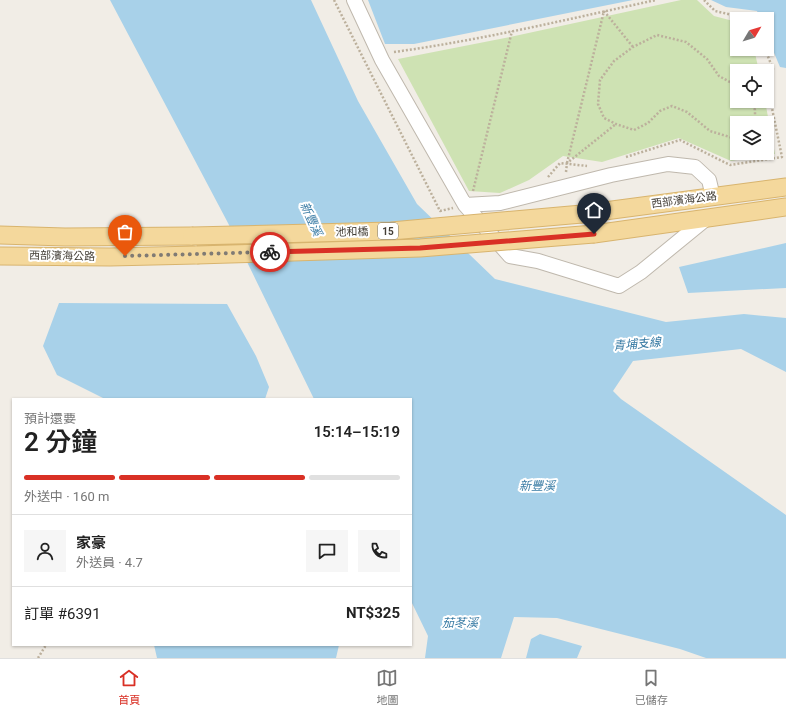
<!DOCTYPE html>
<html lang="zh-TW">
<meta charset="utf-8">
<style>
:root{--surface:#fff;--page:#f6f6f6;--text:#222;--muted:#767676;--line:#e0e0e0;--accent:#d93025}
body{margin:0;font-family:Roboto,"Noto Sans TC",sans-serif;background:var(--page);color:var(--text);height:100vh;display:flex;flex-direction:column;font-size:15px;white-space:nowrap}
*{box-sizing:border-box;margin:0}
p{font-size:13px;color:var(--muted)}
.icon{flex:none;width:22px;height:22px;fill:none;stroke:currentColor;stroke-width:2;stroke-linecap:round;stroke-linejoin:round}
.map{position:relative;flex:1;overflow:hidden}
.panel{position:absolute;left:12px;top:398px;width:400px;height:248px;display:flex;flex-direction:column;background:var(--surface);border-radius:0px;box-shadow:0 1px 3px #0004}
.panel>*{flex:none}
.needle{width:26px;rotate:52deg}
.tools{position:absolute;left:730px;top:12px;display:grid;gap:8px}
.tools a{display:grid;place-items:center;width:44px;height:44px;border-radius:0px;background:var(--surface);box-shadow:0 1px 3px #0004;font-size:20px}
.pin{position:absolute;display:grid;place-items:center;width:34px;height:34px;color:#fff;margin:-41px -17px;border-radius:50% 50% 50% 0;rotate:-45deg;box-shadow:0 0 4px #0007}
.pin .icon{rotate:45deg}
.courier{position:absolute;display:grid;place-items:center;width:40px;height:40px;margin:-20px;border:3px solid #d93025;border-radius:50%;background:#fff;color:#222;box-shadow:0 1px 5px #0007}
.head em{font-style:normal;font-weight:600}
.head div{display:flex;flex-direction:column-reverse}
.head{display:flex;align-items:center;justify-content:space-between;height:68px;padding:0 12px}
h1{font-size:26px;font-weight:600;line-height:30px}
.bar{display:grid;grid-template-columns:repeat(4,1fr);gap:6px 4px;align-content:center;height:48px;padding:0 12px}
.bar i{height:5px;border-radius:3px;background:var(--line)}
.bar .active{background:var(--accent)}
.bar p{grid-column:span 4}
.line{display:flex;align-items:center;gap:10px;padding:0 12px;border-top:1px solid var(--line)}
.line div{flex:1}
.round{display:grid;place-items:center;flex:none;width:42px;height:42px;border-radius:0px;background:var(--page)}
.menu{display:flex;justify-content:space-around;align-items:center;height:56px;border-top:1px solid var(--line);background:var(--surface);font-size:11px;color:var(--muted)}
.menu a{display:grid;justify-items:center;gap:2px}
.menu .active{color:var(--accent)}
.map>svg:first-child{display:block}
</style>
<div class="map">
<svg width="786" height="658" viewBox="0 0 786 658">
<rect width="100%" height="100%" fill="#f1ede6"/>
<path fill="#cee2b3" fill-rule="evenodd" d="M681 0H697L714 16 737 22V49H754L759 71H737V101H765L775 154 731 161 679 138 602 162 563 156 529 180 500 193 469 191 398 59 510 37ZM737 123H767V153H737Z"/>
<path fill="#a8d1e9" d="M110 0H311L358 101 417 204 495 279 666 322 744 314 786 318V372L741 349 633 361 613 391 621 399 786 515V658H706L680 649 557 618 514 617 501 658H425L428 636 411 601V399H314L228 223Z
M368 0H633L414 44H385Z
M711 0H786V68L780 67 767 36V19H760L757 11 726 7Z
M786 243V288L688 293 679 267Z
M59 303 227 304 256 356 269 387 265 399H105L57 375 43 346Z
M540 634 582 646 577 658H526L531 639Z
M154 645H339L336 658H157Z"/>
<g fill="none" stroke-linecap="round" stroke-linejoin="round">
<defs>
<path id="minor" d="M354 0 382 60 465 205 510 256 538 261 619 286 641 272 707 218
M465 205 500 203 611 175 668 164 695 167 709 180 713 197"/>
<path id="major" d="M582 214 786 187
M594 234 786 207
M0 235 65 237 192 236
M0 256 110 257 197 255"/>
</defs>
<use href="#minor" stroke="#bfb8ad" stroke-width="16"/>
<use href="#major" stroke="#d8b46e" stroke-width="19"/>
<path stroke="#bcb09c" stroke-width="2.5" stroke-dasharray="2 2" stroke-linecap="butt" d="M334 0 440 211 453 208
M704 0 715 11 750 19
M604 11 633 47
M765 49 773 69 767 76
M394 52C482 40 569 19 656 0
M737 86 719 76 707 59 686 42 657 35 633 47 614 61 600 80 598 104 604 118 616 124 634 130 648 123 660 111 672 106 687 112 710 131 733 138 737 137
M751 101 755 110V123
M626 157 680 140 730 165 782 157 767 84
M567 163 604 11
M566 172 567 163 616 124
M548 177 560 163 587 166
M473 191 512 31
M38 658 46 645"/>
<use href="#minor" stroke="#fff" stroke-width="14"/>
<use href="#major" stroke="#f4d89c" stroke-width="17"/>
<defs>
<path id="major-bridge" d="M192 236 391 231 582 214
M197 255 420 248 594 234"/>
</defs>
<use href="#major-bridge" stroke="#d8b46e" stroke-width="19" stroke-linecap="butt"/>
<use href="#major-bridge" stroke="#f4d89c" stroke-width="17"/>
</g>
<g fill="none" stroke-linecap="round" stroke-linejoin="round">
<path stroke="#807b74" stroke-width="4" stroke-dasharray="0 7.2" d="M125 256 270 252"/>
<path stroke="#d93025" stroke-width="5" d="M270 252 420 248 594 234"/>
</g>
<g text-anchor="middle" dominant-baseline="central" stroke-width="4" stroke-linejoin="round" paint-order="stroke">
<rect fill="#fff" stroke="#7b7872" stroke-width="1" x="378" y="223" width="20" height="16" rx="3"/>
<g font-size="10" font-weight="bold" fill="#433e36">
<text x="388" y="231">15</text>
</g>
<g font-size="11" fill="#433e36" stroke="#fff">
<text transform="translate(684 200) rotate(-7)">西部濱海公路</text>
<text transform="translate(352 232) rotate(-1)">池和橋</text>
<text transform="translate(62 256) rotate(1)">西部濱海公路</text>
</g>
<g font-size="12" font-style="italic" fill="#3a7ca5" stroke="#fff">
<text transform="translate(311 219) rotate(66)">新豐溪</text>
<text transform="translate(637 344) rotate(-5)">青埔支線</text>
<text x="537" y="486">新豐溪</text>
<text x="460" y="623">茄苳溪</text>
</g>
</g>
</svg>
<div class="tools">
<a><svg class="needle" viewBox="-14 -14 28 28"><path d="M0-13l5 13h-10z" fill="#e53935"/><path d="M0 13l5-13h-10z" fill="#767676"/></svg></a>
<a><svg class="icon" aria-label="locate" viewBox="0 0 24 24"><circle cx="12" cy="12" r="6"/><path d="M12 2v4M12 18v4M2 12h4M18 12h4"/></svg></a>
<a><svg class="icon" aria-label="layers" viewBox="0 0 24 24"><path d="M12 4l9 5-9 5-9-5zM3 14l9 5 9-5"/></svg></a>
</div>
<div class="pin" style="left:125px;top:256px;background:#ea580c"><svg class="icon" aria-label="bag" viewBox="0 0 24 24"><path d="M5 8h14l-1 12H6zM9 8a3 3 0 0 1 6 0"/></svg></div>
<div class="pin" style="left:594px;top:234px;background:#1f2937"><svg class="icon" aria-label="home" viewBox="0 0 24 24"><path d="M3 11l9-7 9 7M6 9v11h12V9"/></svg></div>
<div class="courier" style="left:270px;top:252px"><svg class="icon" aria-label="bike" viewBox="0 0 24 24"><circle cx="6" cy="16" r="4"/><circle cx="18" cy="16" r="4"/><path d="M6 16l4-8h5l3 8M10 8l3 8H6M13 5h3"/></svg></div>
<section class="panel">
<div class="head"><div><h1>2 分鐘</h1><p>預計還要</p></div><em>15:14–15:19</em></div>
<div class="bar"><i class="active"></i><i class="active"></i><i class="active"></i><i></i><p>外送中 · 160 m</p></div>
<div class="line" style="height:72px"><a class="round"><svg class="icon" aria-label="person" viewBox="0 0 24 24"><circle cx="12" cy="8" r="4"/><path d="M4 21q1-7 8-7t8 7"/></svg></a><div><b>家豪</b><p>外送員 · 4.7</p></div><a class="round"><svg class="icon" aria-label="chat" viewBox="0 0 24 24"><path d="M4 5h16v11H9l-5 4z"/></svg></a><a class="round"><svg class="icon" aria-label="phone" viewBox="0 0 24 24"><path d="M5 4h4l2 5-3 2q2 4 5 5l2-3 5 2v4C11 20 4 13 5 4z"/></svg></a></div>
<div class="line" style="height:52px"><div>訂單 #6391</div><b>NT$325</b></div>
</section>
</div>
<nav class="menu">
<a class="active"><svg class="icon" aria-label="home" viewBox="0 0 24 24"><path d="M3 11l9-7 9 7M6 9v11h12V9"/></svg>首頁</a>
<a><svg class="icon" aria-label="map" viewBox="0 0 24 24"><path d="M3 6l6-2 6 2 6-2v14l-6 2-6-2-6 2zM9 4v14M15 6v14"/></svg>地圖</a>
<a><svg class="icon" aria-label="saved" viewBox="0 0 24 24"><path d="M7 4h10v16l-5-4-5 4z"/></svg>已儲存</a>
</nav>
